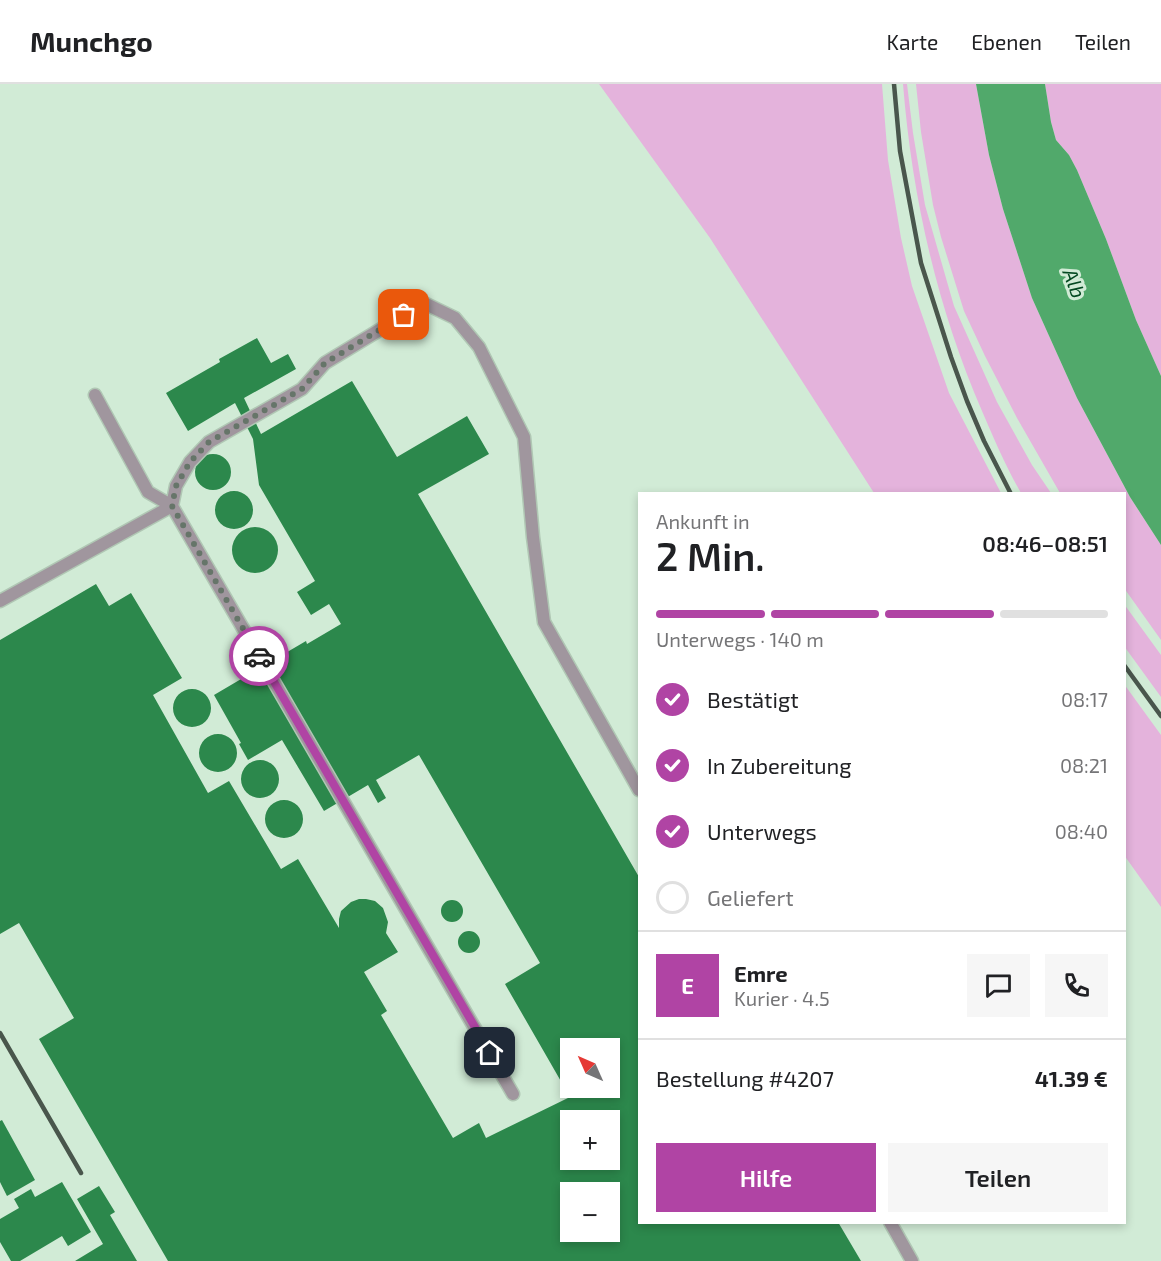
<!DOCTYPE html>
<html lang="de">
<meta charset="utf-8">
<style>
:root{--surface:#fff;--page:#f6f6f6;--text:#202124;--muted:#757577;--line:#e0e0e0;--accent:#b044a4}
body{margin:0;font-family:"Exo 2",sans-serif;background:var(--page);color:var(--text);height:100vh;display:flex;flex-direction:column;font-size:22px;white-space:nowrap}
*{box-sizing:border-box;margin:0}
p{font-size:20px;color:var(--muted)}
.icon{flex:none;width:33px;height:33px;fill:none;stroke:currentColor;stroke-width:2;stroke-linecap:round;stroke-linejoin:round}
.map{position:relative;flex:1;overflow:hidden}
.drawer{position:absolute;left:638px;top:408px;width:488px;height:732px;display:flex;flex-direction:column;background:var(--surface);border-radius:0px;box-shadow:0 3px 9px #0003}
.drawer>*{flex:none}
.needle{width:39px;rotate:315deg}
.fabs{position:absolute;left:560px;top:954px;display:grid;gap:12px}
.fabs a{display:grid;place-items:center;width:60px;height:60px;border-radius:0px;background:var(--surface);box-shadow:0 3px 9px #0003;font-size:30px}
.pin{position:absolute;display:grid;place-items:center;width:51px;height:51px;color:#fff;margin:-26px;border-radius:12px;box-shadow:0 3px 9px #0006}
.courier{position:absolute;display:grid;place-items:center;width:60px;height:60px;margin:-30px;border:4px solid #b044a4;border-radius:50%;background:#fff;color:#222;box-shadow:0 2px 8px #0007}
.headline em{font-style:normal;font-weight:600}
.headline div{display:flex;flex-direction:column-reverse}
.headline{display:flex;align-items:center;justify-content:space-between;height:102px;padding:0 18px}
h1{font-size:39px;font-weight:600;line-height:45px}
.bar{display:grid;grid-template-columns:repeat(4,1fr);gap:9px 6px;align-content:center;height:72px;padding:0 18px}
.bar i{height:8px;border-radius:4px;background:var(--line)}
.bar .selected{background:var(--accent)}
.bar p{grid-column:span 4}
.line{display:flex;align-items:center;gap:15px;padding:0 18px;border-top:2px solid var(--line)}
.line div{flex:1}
.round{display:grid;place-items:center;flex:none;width:63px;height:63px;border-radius:0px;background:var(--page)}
ol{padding:0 18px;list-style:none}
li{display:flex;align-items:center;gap:18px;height:66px}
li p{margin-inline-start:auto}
li .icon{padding:6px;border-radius:50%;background:var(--accent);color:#fff;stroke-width:4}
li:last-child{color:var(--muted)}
li i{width:33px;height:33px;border:3px solid var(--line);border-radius:50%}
.action{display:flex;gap:12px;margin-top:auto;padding:12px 18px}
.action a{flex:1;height:69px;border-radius:0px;background:var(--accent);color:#fff;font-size:24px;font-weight:600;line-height:69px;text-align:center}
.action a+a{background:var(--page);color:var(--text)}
header{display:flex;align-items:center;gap:36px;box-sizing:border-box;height:84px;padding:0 30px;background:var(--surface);border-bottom:2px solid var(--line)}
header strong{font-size:28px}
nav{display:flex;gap:33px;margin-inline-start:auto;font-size:21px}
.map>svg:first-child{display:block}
</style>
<header>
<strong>Munchgo</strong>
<nav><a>Karte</a><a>Ebenen</a><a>Teilen</a></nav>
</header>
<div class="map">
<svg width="1161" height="1177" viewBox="0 0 1161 1177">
<rect width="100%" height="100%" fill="#d1ebd6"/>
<path fill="#e4b3dc" d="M599 0H882L888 76 901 154 912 202 949 309 1001 409H874L710 154Z
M903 0H907L913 49 925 121 954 222 997 318 1032 381 1051 409H1021C1006 383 994 355 982 327 937 223 912 113 903 0Z
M916 0H976L989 71 1003 125 1032 214 1077 314 1130 413 1161 461V556L1124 504V410L1060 409 1017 334 985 272 964 227 941 153 933 121 921 48Z
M1045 0H1161V292L1136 236 1106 155 1077 86 1069 71 1056 56 1051 38Z
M1124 520 1161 571V613L1124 562Z
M1124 600 1161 651V823L1124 771Z"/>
<path fill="#51a96b" d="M976 0H1045L1051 38 1056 56 1069 71 1077 86 1106 155 1136 236 1161 292V461L1130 413 1077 314 1032 214 1003 125 989 71Z"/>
<path fill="#2c884c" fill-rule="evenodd" d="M257 254 271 279 288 270 296 285 244 314 261 350 352 297 397 373 467 332 489 370 418 410 639 793V1138H838L861 1177H168L39 955 74 934 19 839 0 850V556L96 500 109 522 131 509 182 594 153 611 208 709 229 697 281 785 298 775 339 844V835L341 827 351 818 359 815H366L375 817 383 824 388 838 386 849 398 868 364 888 387 927 381 931 453 1054 479 1039 486 1054 570 1013 505 900 540 879 419 671 376 696 386 714 378 719 368 701 324 727 282 656 248 676 239 660 241 659 214 611 306 557 307 560 341 540 329 520 311 531 297 508 315 497 259 401 253 355 235 319 188 347 166 309 220 278 219 275ZM570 964H609V1004H570ZM570 1036H609V1076H570ZM570 1108H609V1148H570Z
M195 388a18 18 0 1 1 36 0a18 18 0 1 1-36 0Z
M215 426a19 19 0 1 1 38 0a19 19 0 1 1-38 0Z
M232 466a23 23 0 1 1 46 0a23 23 0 1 1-46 0Z
M173 624a19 19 0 1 1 38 0a19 19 0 1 1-38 0Z
M199 669a19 19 0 1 1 38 0a19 19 0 1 1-38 0Z
M241 695a19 19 0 1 1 38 0a19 19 0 1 1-38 0Z
M265 735a19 19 0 1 1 38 0a19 19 0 1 1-38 0Z
M441 827a11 11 0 1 1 22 0a11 11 0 1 1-22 0Z
M458 858a11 11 0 1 1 22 0a11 11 0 1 1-22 0Z
M2 1036 35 1096 7 1112 0 1098V1037Z
M62 1098 91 1148 68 1162 62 1152 20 1177H11L0 1158V1135L19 1124 14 1115 31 1105 35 1113Z
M99 1102 115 1128 110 1131 137 1177H75L103 1160 77 1115Z"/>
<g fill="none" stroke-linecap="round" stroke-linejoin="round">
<defs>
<path id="lane" d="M95 311 148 408 172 422
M0 517 172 422
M513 1010 172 422 176 402 190 378 209 358 302 305 325 279 424 219 455 234 479 263 524 353 533 453 544 538 639 706
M890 1138 912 1177"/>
</defs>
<use href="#lane" stroke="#b0c7b4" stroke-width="15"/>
<use href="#lane" stroke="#a0969e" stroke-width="12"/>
<path stroke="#49564c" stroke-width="4.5" d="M894 0 900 67 921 179 951 273 967 317 984 357 1011 410
M1124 581 1161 632
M0 949 81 1089"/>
</g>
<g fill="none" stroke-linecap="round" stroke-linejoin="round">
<path stroke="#667569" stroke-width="6" stroke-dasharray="0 10.8" d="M259 572 172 422 176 402 190 378 209 358 302 305 325 279 404 231"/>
<path stroke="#b044a4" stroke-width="8" d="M259 572 490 969"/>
</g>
<g text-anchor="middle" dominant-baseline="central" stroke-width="6" stroke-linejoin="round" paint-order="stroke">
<g font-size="20" font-style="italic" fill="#034921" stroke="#d1ebd6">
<text transform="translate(1075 199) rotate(69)">Alb</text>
</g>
</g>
</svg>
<div class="fabs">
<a><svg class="needle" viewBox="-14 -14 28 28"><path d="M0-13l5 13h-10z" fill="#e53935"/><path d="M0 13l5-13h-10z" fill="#757577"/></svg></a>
<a>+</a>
<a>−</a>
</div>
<div class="pin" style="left:404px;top:231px;background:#ea580c"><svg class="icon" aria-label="bag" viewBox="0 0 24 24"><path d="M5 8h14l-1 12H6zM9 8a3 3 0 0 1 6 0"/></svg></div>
<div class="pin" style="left:490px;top:969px;background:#1f2937"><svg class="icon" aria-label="home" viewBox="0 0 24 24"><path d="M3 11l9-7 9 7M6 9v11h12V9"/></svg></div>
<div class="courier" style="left:259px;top:572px"><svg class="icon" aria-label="car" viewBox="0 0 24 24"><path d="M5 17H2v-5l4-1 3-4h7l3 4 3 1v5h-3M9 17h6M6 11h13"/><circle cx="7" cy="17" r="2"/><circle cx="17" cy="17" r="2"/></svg></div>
<section class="drawer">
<div class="headline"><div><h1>2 Min.</h1><p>Ankunft in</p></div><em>08:46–08:51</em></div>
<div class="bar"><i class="selected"></i><i class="selected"></i><i class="selected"></i><i></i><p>Unterwegs · 140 m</p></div>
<ol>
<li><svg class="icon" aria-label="check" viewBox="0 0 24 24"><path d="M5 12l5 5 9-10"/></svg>Bestätigt<p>08:17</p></li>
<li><svg class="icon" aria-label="check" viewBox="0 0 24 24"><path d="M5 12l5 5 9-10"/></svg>In Zubereitung<p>08:21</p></li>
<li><svg class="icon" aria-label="check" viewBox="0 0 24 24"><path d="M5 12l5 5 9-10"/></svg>Unterwegs<p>08:40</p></li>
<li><i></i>Geliefert</li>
</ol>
<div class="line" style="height:108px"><b class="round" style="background:var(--accent);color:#fff">E</b><div><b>Emre</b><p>Kurier · 4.5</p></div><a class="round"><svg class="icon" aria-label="chat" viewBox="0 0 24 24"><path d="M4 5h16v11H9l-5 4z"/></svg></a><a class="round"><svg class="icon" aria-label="phone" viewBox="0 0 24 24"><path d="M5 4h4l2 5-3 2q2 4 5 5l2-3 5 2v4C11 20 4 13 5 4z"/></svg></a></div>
<div class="line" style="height:78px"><div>Bestellung #4207</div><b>41.39 €</b></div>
<div class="action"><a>Hilfe</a><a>Teilen</a></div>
</section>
</div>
